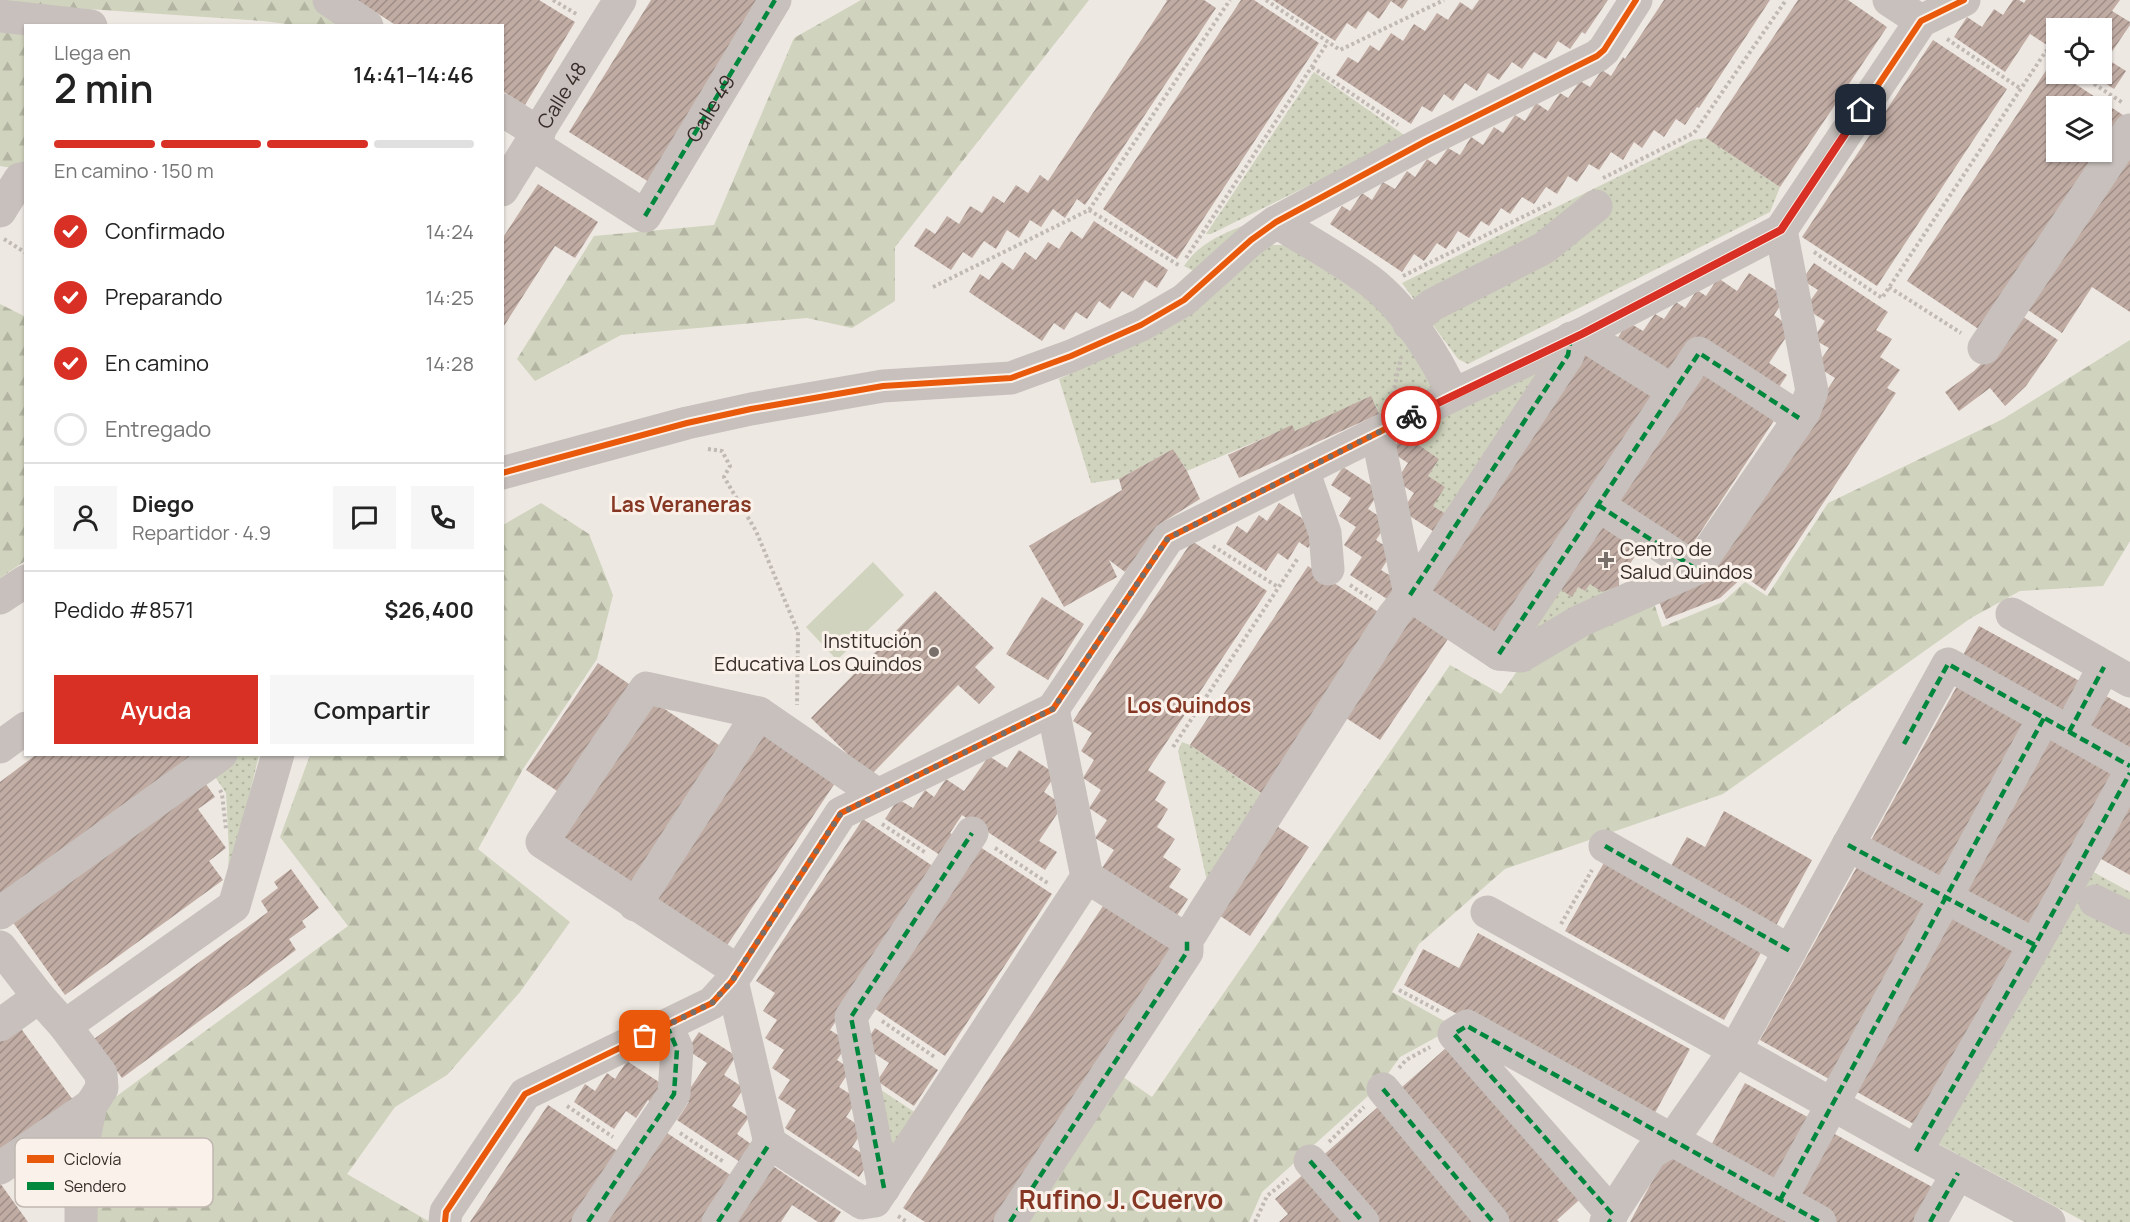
<!DOCTYPE html>
<html lang="es">
<meta charset="utf-8">
<style>
:root{--surface:#fff;--page:#f6f6f6;--text:#222;--muted:#767676;--line:#e0e0e0;--accent:#d93025}
body{margin:0;font-family:Manrope,sans-serif;background:var(--page);color:var(--text);height:100vh;display:flex;flex-direction:column;font-size:22px;white-space:nowrap}
*{box-sizing:border-box;margin:0}
p{font-size:20px;color:var(--muted)}
.icon{flex:none;width:33px;height:33px;fill:none;stroke:currentColor;stroke-width:2;stroke-linecap:round;stroke-linejoin:round}
.map{position:relative;flex:1;overflow:hidden}
.sheet{position:absolute;left:24px;top:24px;width:480px;height:732px;display:flex;flex-direction:column;background:var(--surface);border-radius:0px;box-shadow:0 2px 4px #0004}
.sheet>*{flex:none}
.buttons{position:absolute;left:2046px;top:18px;display:grid;gap:12px}
.buttons a{display:grid;place-items:center;width:66px;height:66px;border-radius:0px;background:var(--surface);box-shadow:0 2px 4px #0004;font-size:30px}
.pin{position:absolute;display:grid;place-items:center;width:51px;height:51px;color:#fff;margin:-26px;border-radius:12px;box-shadow:0 3px 9px #0006}
.courier{position:absolute;display:grid;place-items:center;width:60px;height:60px;margin:-30px;border:4px solid #d93025;border-radius:50%;background:#fff;color:#222;box-shadow:0 2px 8px #0007}
.headline em{font-style:normal;font-weight:600}
.headline div{display:flex;flex-direction:column-reverse}
.headline{display:flex;align-items:center;justify-content:space-between;height:102px;padding:0 30px}
h1{font-size:39px;font-weight:600;line-height:45px}
.bar{display:grid;grid-template-columns:repeat(4,1fr);gap:9px 6px;align-content:center;height:72px;padding:0 30px}
.bar i{height:8px;border-radius:4px;background:var(--line)}
.bar .current{background:var(--accent)}
.bar p{grid-column:span 4}
.line{display:flex;align-items:center;gap:15px;padding:0 30px;border-top:2px solid var(--line)}
.line div{flex:1}
.round{display:grid;place-items:center;flex:none;width:63px;height:63px;border-radius:0px;background:var(--page)}
ol{padding:0 30px;list-style:none}
li{display:flex;align-items:center;gap:18px;height:66px}
li p{margin-inline-start:auto}
li .icon{padding:6px;border-radius:50%;background:var(--accent);color:#fff;stroke-width:4}
li:last-child{color:var(--muted)}
li i{width:33px;height:33px;border:3px solid var(--line);border-radius:50%}
.button{display:flex;gap:12px;margin-top:auto;padding:12px 30px}
.button a{flex:1;height:69px;border-radius:0px;background:var(--accent);color:#fff;font-size:24px;font-weight:600;line-height:69px;text-align:center}
.button a+a{background:var(--page);color:var(--text)}
.map>svg:first-child{display:block}
</style>
<div class="map">
<svg width="2130" height="1222" viewBox="0 0 2130 1222">
<defs>
<pattern id="forest-firs" width="22" height="20" patternUnits="userSpaceOnUse" patternTransform="scale(1.5)"><rect width="22" height="20" fill="#d0d3bd"/><path d="M5 1l3.5 6h-7zM16 11l3.5 6h-7z" fill="#b3b5a2"/></pattern>
<pattern id="park-dots" width="8" height="8" patternUnits="userSpaceOnUse" patternTransform="scale(1.5)"><rect width="8" height="8" fill="#d0d3bd"/><path d="M2 2h.1M6 6h.1" fill="none" stroke="#b3b5a2" stroke-width="1.8" stroke-linecap="round"/></pattern>
<pattern id="building-hatch" width="6" height="6" patternUnits="userSpaceOnUse" patternTransform="scale(1.5)"><rect width="6" height="6" fill="#c1aca4"/><path d="M-1 1l2-2M0 6l6-6M5 7l2-2" fill="none" stroke="#9e8c86"/></pattern>
</defs>
<rect width="100%" height="100%" fill="#eee8e2"/>
<path fill="#d0d3bd" d="M873 562 904 595 837 660 806 627Z"/>
<path fill="url(#forest-firs)" d="M0 0H322L347 25H294L263 21 0 3Z
M861 0H1089L895 247V301L852 328 807 318 621 335 535 381 517 359 594 236 714 225 794 38Z
M0 31 25 35V165L12 168 0 166Z
M0 304 26 317 25 561 0 578Z
M2130 340V541L2103 586 2020 591 1971 618 1723 794 1505 869 1419 944 1392 992 1455 1027 1400 1057 1379 1086 1262 1192 1249 1222H1018L1119 1074 1152 1097 1450 665 1501 694 1522 664 1652 597 1662 627 1723 602 1745 582 1767 596 1828 503 2003 419Z
M541 503 589 534 613 595 597 659 523 769 478 849 570 922 520 992 447 1075 395 1107 347 1174 430 1222H80L106 1104 348 926 280 837 310 755 502 754 503 525Z"/>
<path fill="url(#park-dots)" d="M1314 72 1407 137 1211 234H1206Z
M1706 138 1780 187 1770 212 1468 364 1458 359 1402 283 1693 140Z
M1242 226 1199 274 1184 266C1199 244 1218 236 1242 226Z
M1267 245H1285L1376 303 1397 327 1435 386 1379 414 1295 431 1292 426 1187 471 1173 449 1119 479 1091 483 1059 379 1144 340Z
M1552 362 1451 517 1433 506 1428 476 1439 459 1403 434Z
M1604 522 1572 596 1578 587 1585 591 1590 584 1619 586 1542 631 1528 622Z
M1182 742 1190 745 1263 795 1209 890 1178 751Z
M229 755H259L231 870H228L229 851 226 793 209 768Z
M2086 868 2130 892V1222H2085L1935 1142Z
M872 1084 919 1115 888 1162Z"/>
<path fill="url(#building-hatch)" d="M357 0H539L575 22 525 105 502 91V26H397Z
M651 0H764L649 182 569 132Z
M1166 0H1204L1216 8 1085 205 1077 199 1065 218 1053 209 1041 227 1030 220 1019 238 1007 230 996 249 984 241 972 258 963 252 951 270 914 246 926 228 935 234 947 216 959 224 970 206 982 213 993 196 1004 203 1016 185 1028 193 1040 175 1048 181 1167 1Z
M1241 0H1254L1319 43 1177 259 1103 209Z
M1273 0H1408L1402 9 1391 1 1379 19 1368 11 1356 29 1347 23 1335 41Z
M1479 0H1608L1585 34 1582 32 1570 49 1558 41 1546 59 1534 52 1522 69 1512 62 1499 80 1488 73 1477 91 1465 83 1453 101 1444 94 1432 112 1422 106 1411 124 1336 75 1348 57 1358 63 1370 45 1379 51 1391 33 1403 41 1414 24 1425 31 1437 13 1448 20 1460 2 1472 10Z
M1664 0H1770L1699 108 1697 107 1685 125 1676 119 1664 137 1654 130 1642 148 1634 142 1623 160 1611 152 1599 170 1589 164 1577 182 1568 176 1557 194 1546 187 1534 204 1522 197 1510 214 1501 208 1489 226 1481 221 1469 238 1458 231 1446 249 1437 243 1424 261 1414 254 1402 272 1330 224 1342 206 1350 211 1362 193 1372 200 1383 182 1395 189 1407 171 1415 177 1427 159 1436 165 1448 148 1460 155 1471 137 1483 145 1494 127 1503 133 1515 115 1525 121 1536 103 1548 111 1560 93 1568 98 1580 81 1590 87 1602 70 1611 76 1623 57 1625 59Z
M1798 0H1848L1887 27 1780 187 1706 138Z
M2013 0H2019L2024 3 2026 0H2120L2112 11 2130 22V25L2107 59 2126 71 2114 89 2091 74H2102V28H2056V51L2030 34 2005 72 1954 37 1967 17 1982 27 1994 9 2003 15Z
M1933 40 2007 89 1877 286 1802 237Z
M2049 66 2056 71V74H2060L2123 115 2102 148V106H2056V152H2099L1980 330 1907 281Z
M2130 149V312L2092 287 2062 333 2025 308Z
M538 184 598 222 575 258 555 246 502 329V239Z
M1094 221 1168 270 1157 288 1145 280 1133 298 1122 291 1110 309 1099 301 1087 319 1076 312 1064 330 1054 323 1042 341 969 292 980 274 989 280 1002 262 1013 270 1025 252 1036 260 1048 242 1059 249 1071 231 1082 239Z
M1814 263 1888 312 1876 330 1892 339 1880 357 1900 370 1887 388 1896 393 1765 591 1744 576 1720 598 1666 619 1656 594 1715 558 1835 378 1816 366 1829 348 1813 339 1825 321 1805 308 1818 290 1802 280Z
M1749 273 1786 297 1774 315 1792 328 1769 363 1787 375 1775 393 1692 338 1667 376 1615 342 1628 322 1643 331 1655 314 1664 319 1676 302 1685 308 1697 290 1706 296 1718 278 1737 291Z
M2019 314 2058 340 2026 386 2005 406 1990 388 1959 411 1945 392 1974 371 1994 351Z
M1587 344 1661 393 1495 644 1421 595Z
M1705 364 1779 413 1684 557 1610 507Z
M1371 396 1379 414 1239 478 1228 455 1292 425 1295 431Z
M1403 434 1439 459 1428 476 1445 487 1433 506 1451 517 1439 535 1402 511 1414 493 1396 481 1408 463 1391 452Z
M1173 449 1187 471 1200 499 1160 524 1125 572 1109 560 1117 577 1064 607 1029 546 1122 490 1119 479Z
M1343 467 1380 491 1368 509 1388 522 1376 540 1393 551 1381 570 1399 581 1387 599 1350 575 1362 557 1344 545 1356 527 1339 516 1351 498 1331 485Z
M1279 503 1320 530 1308 548 1299 542 1288 560 1278 553 1266 571 1226 544 1237 526 1247 533 1259 515 1267 521Z
M1605 522 1642 546 1619 580V586L1602 592 1590 584 1585 591 1578 587 1572 597 1560 589Z
M1192 541 1267 591 1148 770 1166 782 1155 800 1168 809 1157 827 1175 839 1163 857 1181 869 1169 887 1188 899 1176 917 1102 868 1114 850 1095 838 1107 820 1089 808 1101 790 1083 778 1094 760 1081 751 1092 733 1073 721Z
M1308 566 1383 615 1264 795 1190 745Z
M935 591 994 648 975 667 995 687 979 704 958 685 870 776 811 718Z
M1042 597 1084 624 1048 680 1006 654Z
M1414 608 1452 633 1380 740 1343 716Z
M1979 626 2085 684 2064 722 1958 664Z
M598 663 635 688 563 795 526 770Z
M1957 686 2026 724 1938 882 1869 844Z
M2102 694 2130 709V759L2081 732Z
M651 700 725 749 631 892 556 843Z
M767 725 841 774 722 953 649 904Z
M2047 735 2116 774 2028 932 1959 894Z
M1019 750 1056 774 1044 792 1063 805 1039 841 1057 852 1045 870 962 815 950 833 960 839 946 859 885 819 898 799 913 808 925 790 934 797 946 779 964 791 989 756 1007 768Z
M37 754H200L0 900V782Z
M201 777 215 797 198 809 226 848 209 861 223 880 65 995 9 917Z
M2130 787V875L2092 854Z
M1724 811 1812 860 1773 931 1667 873 1687 837 1705 847Z
M863 819 937 869 830 1030 849 1042 837 1060 851 1069 839 1087 858 1099 846 1117 864 1129 852 1147 871 1159 859 1177 785 1128 796 1110 778 1098 790 1080 772 1068 784 1050 765 1038 777 1020 763 1011 775 993 756 981Z
M1272 823 1309 847 1250 936 1213 911Z
M977 845 1052 894 945 1056 871 1006Z
M1605 861 1763 949 1724 1020 1565 931Z
M1858 865 1927 903 1829 1079 1760 1040Z
M291 869 319 908 302 921 306 927 289 939 296 950 122 1078 94 1039 268 912 261 901 278 888 274 882Z
M1105 903 1179 952 1000 1222H925L903 1208Z
M1947 913 2016 951 1919 1127 1850 1088Z
M1478 933 1690 1049 1651 1120 1404 985 1423 949 1459 968Z
M17 1023 73 1100 0 1153V1035Z
M875 1028 938 1070 914 1106 877 1081 889 1063 863 1046Z
M699 1032 736 1056 724 1075 744 1088 732 1106 749 1117 737 1134 755 1147 743 1164 677 1120 689 1102 683 1099 707 1063 687 1050Z
M1454 1041 1587 1193 1557 1220 1559 1222H1505L1393 1095Z
M627 1061 668 1088 656 1106 648 1100 636 1118 626 1111 614 1129 574 1102 585 1084 595 1091 607 1073 615 1079Z
M1745 1083 1815 1121 1778 1189 1708 1151Z
M548 1105 622 1154 577 1222H470Z
M1379 1106 1481 1222H1373L1318 1160Z
M661 1129 735 1178 706 1222H599Z
M1831 1132 1936 1189 1918 1222H1835L1794 1200Z
M1667 1154 1791 1222H1630Z
M767 1162 841 1212 834 1222H818L792 1205 781 1222H728Z
M1305 1173 1348 1222H1279L1288 1214 1275 1199Z
M0 1183 28 1222H0Z"/>
<g fill="none" stroke-linecap="round" stroke-linejoin="round">
<path stroke="#c0b9b4" stroke-width="4" stroke-dasharray="3 3" stroke-linecap="butt" d="M553 0 578 15
M1266 0 1340 50 1444 0
M1947 39 2021 89
M1312 67 1398 125
M2079 74 2123 103
M1603 178 1694 133 1786 0
M1089 210 1180 266
M4 239 26 253
M1814 252 1882 298 2046 51 2056 58
M1186 258 1328 42
M1403 276 1553 202
M933 287 1089 210 1230 0
M1889 287 1961 333
M1393 394 1401 357
M708 449 722 451 730 466 724 477 756 531 798 632 797 705
M1213 546 1278 587
M1350 585 1371 599
M1173 747 1298 558
M220 790 222 794 226 829
M882 824 926 853
M995 848 1049 884
M1561 924 1592 870
M1399 990 1439 1011
M882 1021 936 1058
M1399 1068 1406 1060 1430 1047
M567 1106 613 1137
M680 1133 724 1162
M1329 1142 1364 1107
M898 1216 907 1222
M1255 1222 1267 1196 1288 1179"/>
<g stroke="#c7c0bc" stroke-width="33">
<path d="M329 0 367 26"/>
<path d="M1889 0 1921 21"/>
<path d="M0 16 91 26"/>
<path d="M502 110 539 133"/>
<path d="M532 144 645 216 775 0"/>
<path id="s1" d="M502 190 620 0"/>
<path d="M0 211 20 179 26 178"/>
<path d="M1276 222C1308 241 1340 259 1370 281 1404 307 1436 356 1453 395"/>
<path d="M1409 324 1432 305 1544 248 1596 206"/>
<path d="M1582 334 1673 391"/>
<path d="M1984 348 2130 130"/>
<path d="M1377 433 1410 595 1499 654 1521 656 1580 621 1696 569 1804 412 1812 391 1781 230"/>
<path d="M1303 470 1325 533 1328 569"/>
<path d="M502 473 687 423 751 409 883 386 1011 378 1071 356 1141 325 1184 300 1251 240 1276 222 1426 141 1597 56 1604 50 1636 0"/>
<path d="M1598 505 1696 569"/>
<path d="M0 598 26 581"/>
<path d="M2012 614 2130 681"/>
<path d="M1499 654 1699 353 1799 418"/>
<path d="M2069 732 2104 667"/>
<path d="M0 747 26 728"/>
<path d="M1848 845 2035 945"/>
<path d="M1605 846 1790 951"/>
<path d="M1087 877 1187 940"/>
<path d="M2095 901 2130 918"/>
<path d="M635 905 759 713"/>
<path d="M1487 912 1916 1151 2049 1222"/>
<path d="M0 913 221 754"/>
<path d="M0 947 39 997 65 1026 234 906 278 754"/>
<path d="M738 971 542 842 646 688 759 713 878 795"/>
<path d="M732 981 770 1143 862 1203 875 1201 1087 877 1053 709"/>
<path d="M0 1025 39 997"/>
<path d="M65 1026 101 1074 102 1088 91 1105 81 1152V1222"/>
<path d="M1383 1089 1493 1222"/>
<path d="M1916 1151 2035 945 2130 773"/>
<path d="M1310 1161 1363 1222"/>
<path d="M0 1168 91 1105"/>
<path d="M884 1188 851 1017 972 833"/>
<path d="M1780 1200 2044 718"/>
<path d="M1612 1214 1454 1034 1467 1026 1820 1222"/>
<path d="M445 1222 446 1212 525 1094 712 1003 732 981 841 813 1053 709 1168 538 1453 395 1582 334 1781 230 1921 21 1964 0"/>
<path d="M588 1222 674 1094 677 1049 667 1026"/>
<path d="M718 1222 770 1143"/>
<path d="M1010 1222 1187 952V940L1205 911 1394 615 1410 595 1568 355 1571 338"/>
<path d="M1606 1222 1651 1153 1672 1140 1735 1050 1948 664 2130 766"/>
<path d="M1930 1222 1958 1173"/>
</g>
<g stroke="#00873e" stroke-width="4.5" stroke-dasharray="9 4.5" stroke-linecap="butt">
<path id="s2" d="M645 216 775 0"/>
<path d="M1598 505 1696 569"/>
<path d="M1410 595 1568 355 1571 338"/>
<path d="M1499 654 1699 353 1799 418"/>
<path d="M2069 732 2104 667"/>
<path d="M1904 744 1948 664 2130 766"/>
<path d="M1848 845 2035 945"/>
<path d="M1605 846 1790 951"/>
<path d="M1383 1089 1493 1222"/>
<path d="M1916 1151 2035 945 2130 773"/>
<path d="M1310 1161 1363 1222"/>
<path d="M884 1188 851 1017 972 833"/>
<path d="M1780 1200 2044 718"/>
<path d="M1612 1214 1454 1034 1467 1026 1820 1222"/>
<path d="M1608 1220 1611 1222"/>
<path d="M588 1222 674 1094 677 1049 667 1026"/>
<path d="M718 1222 770 1143"/>
<path d="M1010 1222 1187 952V940"/>
<path d="M1930 1222 1958 1173"/>
</g>
<defs>
<path id="cycleway" d="M502 473 687 423 751 409 883 386 1011 378 1071 356 1141 325 1184 300 1251 240 1276 222 1426 141 1597 56 1604 50 1636 0
M445 1222 446 1212 525 1094 712 1003 732 981 841 813 1053 709 1168 538 1453 395 1582 334 1781 230 1921 21 1964 0"/>
</defs>
<use href="#cycleway" stroke="#faf2ea" stroke-width="10"/>
<use href="#cycleway" stroke="#e8590c" stroke-width="6"/>
</g>
<g fill="none" stroke-linecap="round" stroke-linejoin="round">
<path stroke="#786e6a" stroke-width="6" stroke-dasharray="0 10.8" d="M645 1036 712 1003 732 981 841 813 1053 709 1168 538 1411 416"/>
<path stroke="#d93025" stroke-width="8" d="M1411 416 1582 334 1781 230 1861 110"/>
</g>
<g fill="#786e6a" stroke="#faf2ea" stroke-width="2">
<path d="M1603 551h6v6h6v6h-6v6h-6v-6h-6v-6h6z"/>
<circle cx="934" cy="652" r="6"/>
</g>
<g text-anchor="middle" dominant-baseline="central" stroke-width="6" stroke-linejoin="round" paint-order="stroke">
<g font-size="20" fill="#382d29" stroke="#faf2ea">
<text stroke="none"><textPath href="#s1" startOffset="112">Calle 48</textPath></text>
<text stroke="none"><textPath href="#s2" startOffset="126">Calle 49</textPath></text>
</g>
<g font-size="20" fill="#382d29" stroke="#faf2ea" text-anchor="start">
<text x="1620" y="548">Centro de<tspan x="1620" dy="23">Salud Quindos</tspan></text>
<text x="922" y="640" text-anchor="end">Institución<tspan x="922" dy="23">Educativa Los Quindos</tspan></text>
</g>
<g font-size="21" font-weight="bold" fill="#863723" stroke="#faf2ea">
<text x="681" y="504">Las Veraneras</text>
<text x="1189" y="705">Los Quindos</text>
</g>
<g font-size="26" font-weight="bold" fill="#863723" stroke="#faf2ea">
<text x="1121" y="1199">Rufino J. Cuervo</text>
</g>
</g>
<rect x="15" y="1138" width="198" height="69" rx="9" fill="#faf2ea" stroke="#c0b7b0" stroke-width="1.5"/>
<rect x="27" y="1155" width="27" height="8" fill="#e8590c"/>
<rect x="27" y="1182" width="27" height="8" fill="#00873e"/>
<g font-size="16" fill="#382d29">
<text x="64" y="1165">Ciclovía</text>
<text x="64" y="1192">Sendero</text>
</g>
</svg>
<div class="buttons">
<a><svg class="icon" aria-label="locate" viewBox="0 0 24 24"><circle cx="12" cy="12" r="6"/><path d="M12 2v4M12 18v4M2 12h4M18 12h4"/></svg></a>
<a><svg class="icon" aria-label="layers" viewBox="0 0 24 24"><path d="M12 4l9 5-9 5-9-5zM3 14l9 5 9-5"/></svg></a>
</div>
<div class="pin" style="left:645px;top:1036px;background:#ea580c"><svg class="icon" aria-label="bag" viewBox="0 0 24 24"><path d="M5 8h14l-1 12H6zM9 8a3 3 0 0 1 6 0"/></svg></div>
<div class="pin" style="left:1861px;top:110px;background:#1f2937"><svg class="icon" aria-label="home" viewBox="0 0 24 24"><path d="M3 11l9-7 9 7M6 9v11h12V9"/></svg></div>
<div class="courier" style="left:1411px;top:416px"><svg class="icon" aria-label="bike" viewBox="0 0 24 24"><circle cx="6" cy="16" r="4"/><circle cx="18" cy="16" r="4"/><path d="M6 16l4-8h5l3 8M10 8l3 8H6M13 5h3"/></svg></div>
<section class="sheet">
<div class="headline"><div><h1>2 min</h1><p>Llega en</p></div><em>14:41–14:46</em></div>
<div class="bar"><i class="current"></i><i class="current"></i><i class="current"></i><i></i><p>En camino · 150 m</p></div>
<ol>
<li><svg class="icon" aria-label="check" viewBox="0 0 24 24"><path d="M5 12l5 5 9-10"/></svg>Confirmado<p>14:24</p></li>
<li><svg class="icon" aria-label="check" viewBox="0 0 24 24"><path d="M5 12l5 5 9-10"/></svg>Preparando<p>14:25</p></li>
<li><svg class="icon" aria-label="check" viewBox="0 0 24 24"><path d="M5 12l5 5 9-10"/></svg>En camino<p>14:28</p></li>
<li><i></i>Entregado</li>
</ol>
<div class="line" style="height:108px"><a class="round"><svg class="icon" aria-label="person" viewBox="0 0 24 24"><circle cx="12" cy="8" r="4"/><path d="M4 21q1-7 8-7t8 7"/></svg></a><div><b>Diego</b><p>Repartidor · 4.9</p></div><a class="round"><svg class="icon" aria-label="chat" viewBox="0 0 24 24"><path d="M4 5h16v11H9l-5 4z"/></svg></a><a class="round"><svg class="icon" aria-label="phone" viewBox="0 0 24 24"><path d="M5 4h4l2 5-3 2q2 4 5 5l2-3 5 2v4C11 20 4 13 5 4z"/></svg></a></div>
<div class="line" style="height:78px"><div>Pedido #8571</div><b>$26,400</b></div>
<div class="button"><a>Ayuda</a><a>Compartir</a></div>
</section>
</div>
